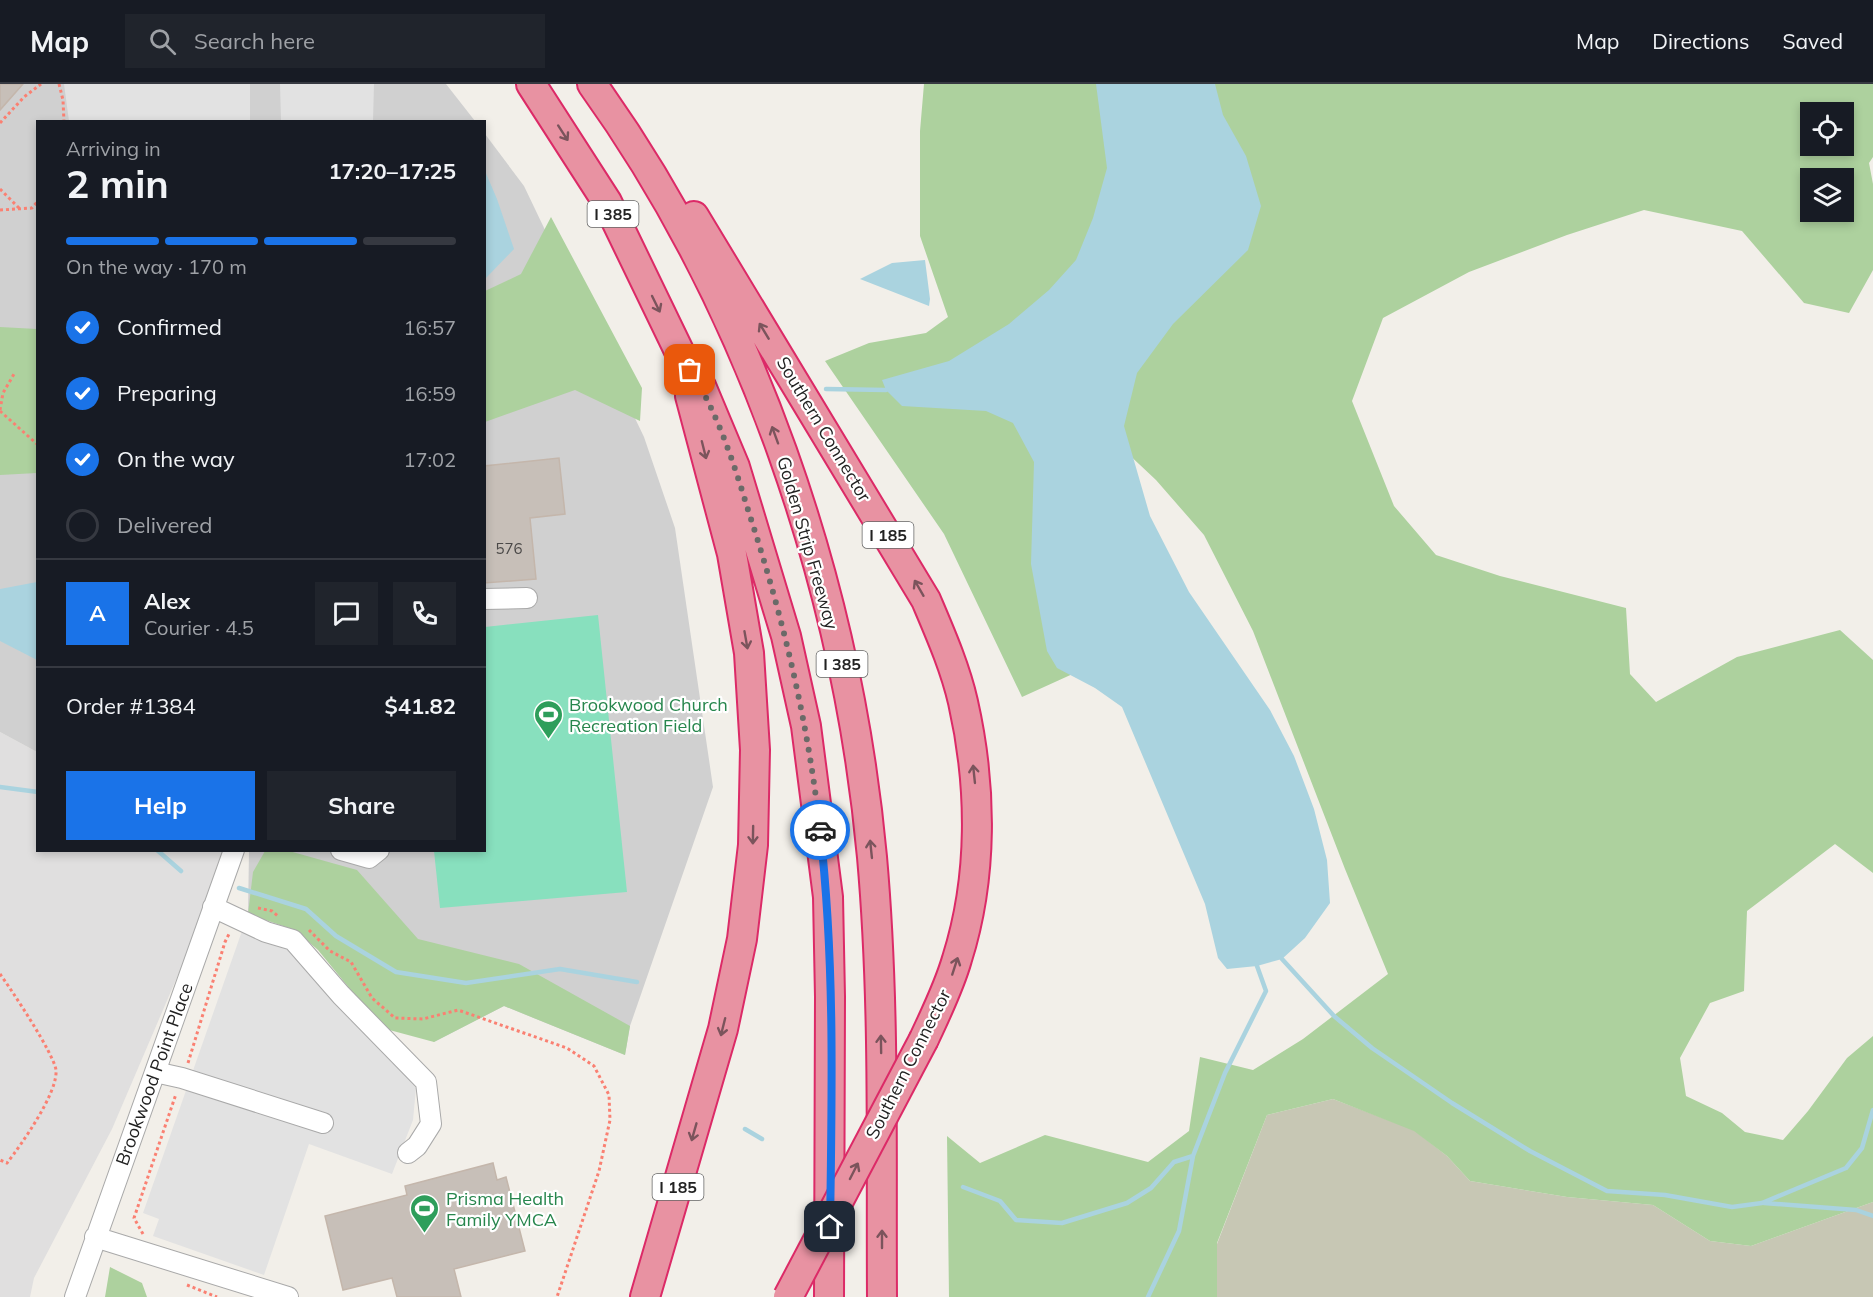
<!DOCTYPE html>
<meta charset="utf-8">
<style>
:root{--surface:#171b24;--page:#20242c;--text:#f1f3f6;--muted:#9ea1a6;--line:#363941;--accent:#1a73e8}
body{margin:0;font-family:Mulish,sans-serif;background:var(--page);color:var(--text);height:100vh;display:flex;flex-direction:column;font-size:22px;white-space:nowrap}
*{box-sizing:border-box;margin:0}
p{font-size:20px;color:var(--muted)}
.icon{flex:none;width:33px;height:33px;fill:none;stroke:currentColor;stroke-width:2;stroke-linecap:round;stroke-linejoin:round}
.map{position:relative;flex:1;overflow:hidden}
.panel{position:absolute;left:36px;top:36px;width:450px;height:732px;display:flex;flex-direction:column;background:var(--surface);border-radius:0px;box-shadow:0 3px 9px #0003}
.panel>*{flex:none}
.buttons{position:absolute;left:1800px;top:18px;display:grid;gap:12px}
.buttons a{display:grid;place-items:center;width:54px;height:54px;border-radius:0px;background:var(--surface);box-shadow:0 3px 9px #0003;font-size:30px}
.pin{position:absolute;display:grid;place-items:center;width:51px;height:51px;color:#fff;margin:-26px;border-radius:12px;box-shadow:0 3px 9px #0006}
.courier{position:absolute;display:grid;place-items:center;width:60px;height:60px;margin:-30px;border:4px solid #1a73e8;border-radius:50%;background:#fff;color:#222;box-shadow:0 2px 8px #0007}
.headline em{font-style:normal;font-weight:700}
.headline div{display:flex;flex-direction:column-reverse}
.headline{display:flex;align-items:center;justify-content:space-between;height:102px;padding:0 30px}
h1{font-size:39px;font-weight:700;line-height:45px}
.bar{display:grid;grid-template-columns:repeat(4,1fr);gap:9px 6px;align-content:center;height:72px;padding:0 30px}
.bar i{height:8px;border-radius:4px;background:var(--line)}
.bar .active{background:var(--accent)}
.bar p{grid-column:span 4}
.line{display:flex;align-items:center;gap:15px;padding:0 30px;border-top:2px solid var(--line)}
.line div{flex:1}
.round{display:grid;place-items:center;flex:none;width:63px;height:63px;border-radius:0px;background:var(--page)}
ol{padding:0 30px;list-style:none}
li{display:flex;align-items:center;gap:18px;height:66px}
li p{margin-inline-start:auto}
li .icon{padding:6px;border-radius:50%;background:var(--accent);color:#fff;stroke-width:4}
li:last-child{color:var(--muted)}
li i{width:33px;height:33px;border:3px solid var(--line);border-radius:50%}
.button{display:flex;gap:12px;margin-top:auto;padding:12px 30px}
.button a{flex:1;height:69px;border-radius:0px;background:var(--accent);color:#fff;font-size:24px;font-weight:700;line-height:69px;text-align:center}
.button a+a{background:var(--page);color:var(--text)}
header{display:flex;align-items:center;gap:36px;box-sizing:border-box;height:84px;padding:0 30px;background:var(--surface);border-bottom:2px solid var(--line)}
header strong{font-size:28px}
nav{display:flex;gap:33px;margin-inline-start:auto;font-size:21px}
.search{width:420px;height:54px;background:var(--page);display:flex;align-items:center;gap:15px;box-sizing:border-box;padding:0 21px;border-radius:0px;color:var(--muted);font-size:22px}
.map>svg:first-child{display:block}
</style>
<header>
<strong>Map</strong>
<div class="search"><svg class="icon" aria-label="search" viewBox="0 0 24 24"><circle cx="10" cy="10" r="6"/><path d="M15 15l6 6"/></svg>Search here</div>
<nav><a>Map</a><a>Directions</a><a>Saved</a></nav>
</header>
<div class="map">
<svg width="1873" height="1213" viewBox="0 0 1873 1213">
<rect width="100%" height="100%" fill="#f2efe9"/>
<path fill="#e0dfdf" d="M0 648 37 668 38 766 231 767 112 1045 34 1194 30 1213H0Z"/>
<path fill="#d0d0d0" d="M0 0H446L475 37 38 38 37 668 0 648Z
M485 50 524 102 644 353 675 444 713 703 630 942 625 971 504 922 434 958 295 846 248 830 249 767 484 766Z"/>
<path fill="#c7c7b4" d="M1333 1015 1414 1046 1447 1072 1470 1097 1567 1113 1653 1121 1710 1157 1751 1162 1873 1118V1213H1217V1160L1267 1031Z"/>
<path fill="#add19e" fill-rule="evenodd" d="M924 0H1873V73L1869 79 1873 100V186L1849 229 1804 219 1742 147 1644 126 1567 151 1469 188 1383 234 1352 317 1394 422 1436 471 1500 492 1626 524 1630 590 1656 618 1737 573 1840 546 1873 576V789L1835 760 1747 827 1744 907 1710 919 1680 974 1686 1012 1722 1029 1745 1048 1783 1056 1808 1027 1847 974 1873 952V1118L1751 1162 1710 1157 1653 1121 1567 1113 1470 1097 1447 1072 1414 1047 1333 1015 1267 1031 1217 1159V1213H949L947 1052 980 1079 1045 1051 1148 1078 1189 1047 1200 973 1253 986 1303 955 1388 890 1345 785 1253 547 1204 451 1156 396 1123 365 1099 578 1022 613 944 450 825 277 869 259 926 249 948 233 920 152V47ZM1810 28H1844V62H1810ZM1810 94H1844V128H1810Z
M551 133 642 304 640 337 575 306 485 338V207L521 190Z
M0 243 37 245V389L0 391Z
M265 767H289L357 786 418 855 519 880 630 942 625 971 504 922 434 958 382 944 318 866 295 846 248 830 253 788Z
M110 1183 142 1199 147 1213H105Z"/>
<path fill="#88e0be" d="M598 531 627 808 440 824 434 767 484 766 485 543Z"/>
<path fill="#e2e2e2" d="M64 0H250V37H69Z
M280 0H374L373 37H281Z
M242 847 294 863 391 970 416 1004 413 1036 392 1090 309 1060 264 1191 153 1152 159 1135 143 1129Z"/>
<path fill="#aad3df" d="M1096 0H1215L1223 31 1246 72 1261 122 1248 166 1173 240 1137 289 1124 342 1150 432 1189 508 1270 626 1294 672 1314 725 1327 776 1330 819 1305 854 1282 875 1257 882 1227 885 1218 874 1205 820 1122 623 1095 604 1057 584 1047 567 1031 480 1034 378 1013 339 986 327 902 322 886 306 882 296 949 277 1009 240 1049 206 1076 176 1093 134 1107 84Z
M485 87 497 115 514 165 485 195Z
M925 176 930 215 929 222 860 195 892 179Z
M37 498H38L37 576 0 557V505Z"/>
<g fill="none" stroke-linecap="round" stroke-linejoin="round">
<path stroke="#aad3df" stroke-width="4.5" d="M826 305 886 306
M0 703 38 708
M157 766 181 787
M239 804 306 825 336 852 396 888 466 899 560 885 637 898
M1282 875 1334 932 1372 964 1452 1019 1530 1067 1607 1107 1665 1111 1732 1123 1762 1119 1846 1084 1862 1064 1873 1026
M745 1045 762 1055
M963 1103 1000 1117 1016 1136 1062 1139 1127 1119 1151 1104 1174 1078 1193 1072
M1764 1119 1856 1126 1873 1132
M1148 1213 1179 1147 1193 1072 1225 989 1266 907 1257 882"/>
</g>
<path fill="#c7bfb8" stroke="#c4b6ab" stroke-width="1.5" d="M0 0H23L0 26Z
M559 374 565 430 530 434 536 495 484 499V382Z
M493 1079 497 1096 506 1093 525 1167 454 1185 461 1213H397L392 1194 343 1206 325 1132 407 1111 405 1102Z"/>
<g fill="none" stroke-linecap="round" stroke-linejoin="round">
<defs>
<path id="minor" d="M484 515 527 514
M341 766 369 774 379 766
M213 823 266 848 293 856 341 911 426 998 431 1040 417 1062 408 1069
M155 988 182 994 323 1039
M95 1153 288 1213
M75 1213 234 766"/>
<path id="highway" d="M531 0 607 118 680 269 701 302 735 383 786 552 806 642 828 813 830 913 829 1213
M592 0C751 221 847 502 872 773 885 919 881 1066 882 1213
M694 132 926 516C940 549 955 583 963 618 982 702 983 793 957 875 949 903 936 929 924 955
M645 1213 723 945 742 855 753 761 755 666 749 569 732 470 690 312"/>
</defs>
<use href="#minor" stroke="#a9a9a9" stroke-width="22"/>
<use href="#highway" stroke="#dc2a67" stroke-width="32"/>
<path stroke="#fa8072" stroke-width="3" stroke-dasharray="3 3" stroke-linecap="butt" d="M59 0 63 16 64 38
M0 39 24 13 41 0
M0 105 19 124
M0 126 32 124 38 117
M0 326 3 309 14 290
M0 327 38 361
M258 824 272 827 279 833
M309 846 330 867 351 878 372 914 395 934 423 935 458 926 567 964 594 982 609 1011 610 1036 599 1087 557 1213
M0 890C11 905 54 970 56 986 58 1009 21 1061 7 1079L0 1076
M188 979 225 858 230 848
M143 1150 134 1134 176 1010
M187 1201 217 1213"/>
<use href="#minor" stroke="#fff" stroke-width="20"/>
<use href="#highway" stroke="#e892a2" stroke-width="28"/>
<defs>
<path id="highway-bridge" d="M788 1213 924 955"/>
</defs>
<use href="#highway-bridge" stroke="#dc2a67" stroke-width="32" stroke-linecap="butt"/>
<use href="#highway-bridge" stroke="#e892a2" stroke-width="28"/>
</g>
<defs><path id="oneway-shaft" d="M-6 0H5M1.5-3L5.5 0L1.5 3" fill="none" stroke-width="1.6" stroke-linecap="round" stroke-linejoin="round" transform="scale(1.5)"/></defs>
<g stroke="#7b545c">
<use href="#oneway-shaft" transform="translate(563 49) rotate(57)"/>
<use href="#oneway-shaft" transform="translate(656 220) rotate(64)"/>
<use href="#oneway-shaft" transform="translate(764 247) rotate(-121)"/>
<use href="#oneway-shaft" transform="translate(775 351) rotate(-110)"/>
<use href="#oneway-shaft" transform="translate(704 366) rotate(76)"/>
<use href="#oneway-shaft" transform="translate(919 504) rotate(-120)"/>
<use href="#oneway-shaft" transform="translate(746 556) rotate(80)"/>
<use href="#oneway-shaft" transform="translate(974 690) rotate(-96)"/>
<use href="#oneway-shaft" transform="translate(753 751) rotate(91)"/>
<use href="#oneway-shaft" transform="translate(871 765) rotate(-96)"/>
<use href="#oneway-shaft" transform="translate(955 882) rotate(-72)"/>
<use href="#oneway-shaft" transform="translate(723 943) rotate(104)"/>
<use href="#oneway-shaft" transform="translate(881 960) rotate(-91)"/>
<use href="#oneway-shaft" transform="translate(694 1048) rotate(106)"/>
<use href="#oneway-shaft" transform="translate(854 1087) rotate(-63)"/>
<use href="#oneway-shaft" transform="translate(882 1155) rotate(-90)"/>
</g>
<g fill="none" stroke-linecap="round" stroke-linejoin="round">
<path stroke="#6b6a68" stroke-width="6" stroke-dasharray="0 10.8" d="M690 286C718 329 734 380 749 429 783 533 808 638 820 746"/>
<path stroke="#1a73e8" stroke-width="8" d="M820 746C835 877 832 1011 830 1143"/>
</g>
<defs>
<symbol id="stadium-pin" viewBox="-11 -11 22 30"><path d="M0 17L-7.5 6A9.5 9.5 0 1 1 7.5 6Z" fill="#2e9e5b" stroke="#fff"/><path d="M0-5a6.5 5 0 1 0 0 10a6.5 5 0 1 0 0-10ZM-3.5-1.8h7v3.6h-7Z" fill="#fff"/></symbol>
</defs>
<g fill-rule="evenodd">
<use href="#stadium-pin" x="532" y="614" width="33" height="45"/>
<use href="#stadium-pin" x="408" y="1108" width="33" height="45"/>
</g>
<g text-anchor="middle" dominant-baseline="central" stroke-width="4.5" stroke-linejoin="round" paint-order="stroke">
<g font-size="15" fill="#4b4948">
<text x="509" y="464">576</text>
</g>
<g fill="#fff" stroke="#646464" stroke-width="1.5">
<rect x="587.5" y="117" width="51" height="26" rx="4.5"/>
<rect x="862.5" y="438" width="51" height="26" rx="4.5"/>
<rect x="816.5" y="567" width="51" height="26" rx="4.5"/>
<rect x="652.5" y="1090" width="51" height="26" rx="4.5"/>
</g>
<g font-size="16" font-weight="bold" fill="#222">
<text x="613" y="130">I 385</text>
<text x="888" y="451">I 185</text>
<text x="842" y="580">I 385</text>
<text x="678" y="1103">I 185</text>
</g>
<g font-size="18" fill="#222" stroke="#fff">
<text transform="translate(824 345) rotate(59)">Southern Connector</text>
<text transform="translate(808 459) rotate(74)">Golden Strip Freeway</text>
<text transform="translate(908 980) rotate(-63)">Southern Connector</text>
<text transform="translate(154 990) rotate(-70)">Brookwood Point Place</text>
</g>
<g font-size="18" fill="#27864d" stroke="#fff" text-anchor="start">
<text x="569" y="620">Brookwood Church<tspan x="569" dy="21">Recreation Field</tspan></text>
<text x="446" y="1114">Prisma Health<tspan x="446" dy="21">Family YMCA</tspan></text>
</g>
</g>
</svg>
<div class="buttons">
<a><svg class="icon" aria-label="locate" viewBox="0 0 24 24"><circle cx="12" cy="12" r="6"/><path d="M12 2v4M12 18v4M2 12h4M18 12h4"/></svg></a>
<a><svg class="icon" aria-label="layers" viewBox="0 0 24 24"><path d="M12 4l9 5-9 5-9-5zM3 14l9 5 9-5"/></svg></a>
</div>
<div class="pin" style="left:690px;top:286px;background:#ea580c"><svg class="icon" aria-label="bag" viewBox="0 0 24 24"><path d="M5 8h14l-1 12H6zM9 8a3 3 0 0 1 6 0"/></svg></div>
<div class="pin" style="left:830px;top:1143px;background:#1f2937"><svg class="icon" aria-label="home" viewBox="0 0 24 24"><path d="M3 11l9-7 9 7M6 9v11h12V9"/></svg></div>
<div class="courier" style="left:820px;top:746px"><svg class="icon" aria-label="car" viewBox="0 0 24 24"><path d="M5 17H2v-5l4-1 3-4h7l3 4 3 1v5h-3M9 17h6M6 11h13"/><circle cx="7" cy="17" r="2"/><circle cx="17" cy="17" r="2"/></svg></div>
<section class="panel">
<div class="headline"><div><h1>2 min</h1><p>Arriving in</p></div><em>17:20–17:25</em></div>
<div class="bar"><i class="active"></i><i class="active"></i><i class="active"></i><i></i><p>On the way · 170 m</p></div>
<ol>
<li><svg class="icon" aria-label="check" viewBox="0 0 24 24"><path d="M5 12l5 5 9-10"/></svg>Confirmed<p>16:57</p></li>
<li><svg class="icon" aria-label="check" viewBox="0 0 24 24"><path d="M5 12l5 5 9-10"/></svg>Preparing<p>16:59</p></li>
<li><svg class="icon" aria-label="check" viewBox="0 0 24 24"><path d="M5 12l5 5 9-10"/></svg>On the way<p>17:02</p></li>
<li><i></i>Delivered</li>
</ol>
<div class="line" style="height:108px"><b class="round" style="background:var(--accent);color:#fff">A</b><div><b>Alex</b><p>Courier · 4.5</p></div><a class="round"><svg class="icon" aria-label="chat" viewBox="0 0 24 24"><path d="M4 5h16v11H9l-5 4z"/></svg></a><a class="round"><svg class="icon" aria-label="phone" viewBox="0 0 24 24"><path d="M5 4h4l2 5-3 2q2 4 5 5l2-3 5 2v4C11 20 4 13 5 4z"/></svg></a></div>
<div class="line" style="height:78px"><div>Order #1384</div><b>$41.82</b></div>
<div class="button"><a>Help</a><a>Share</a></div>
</section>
</div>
